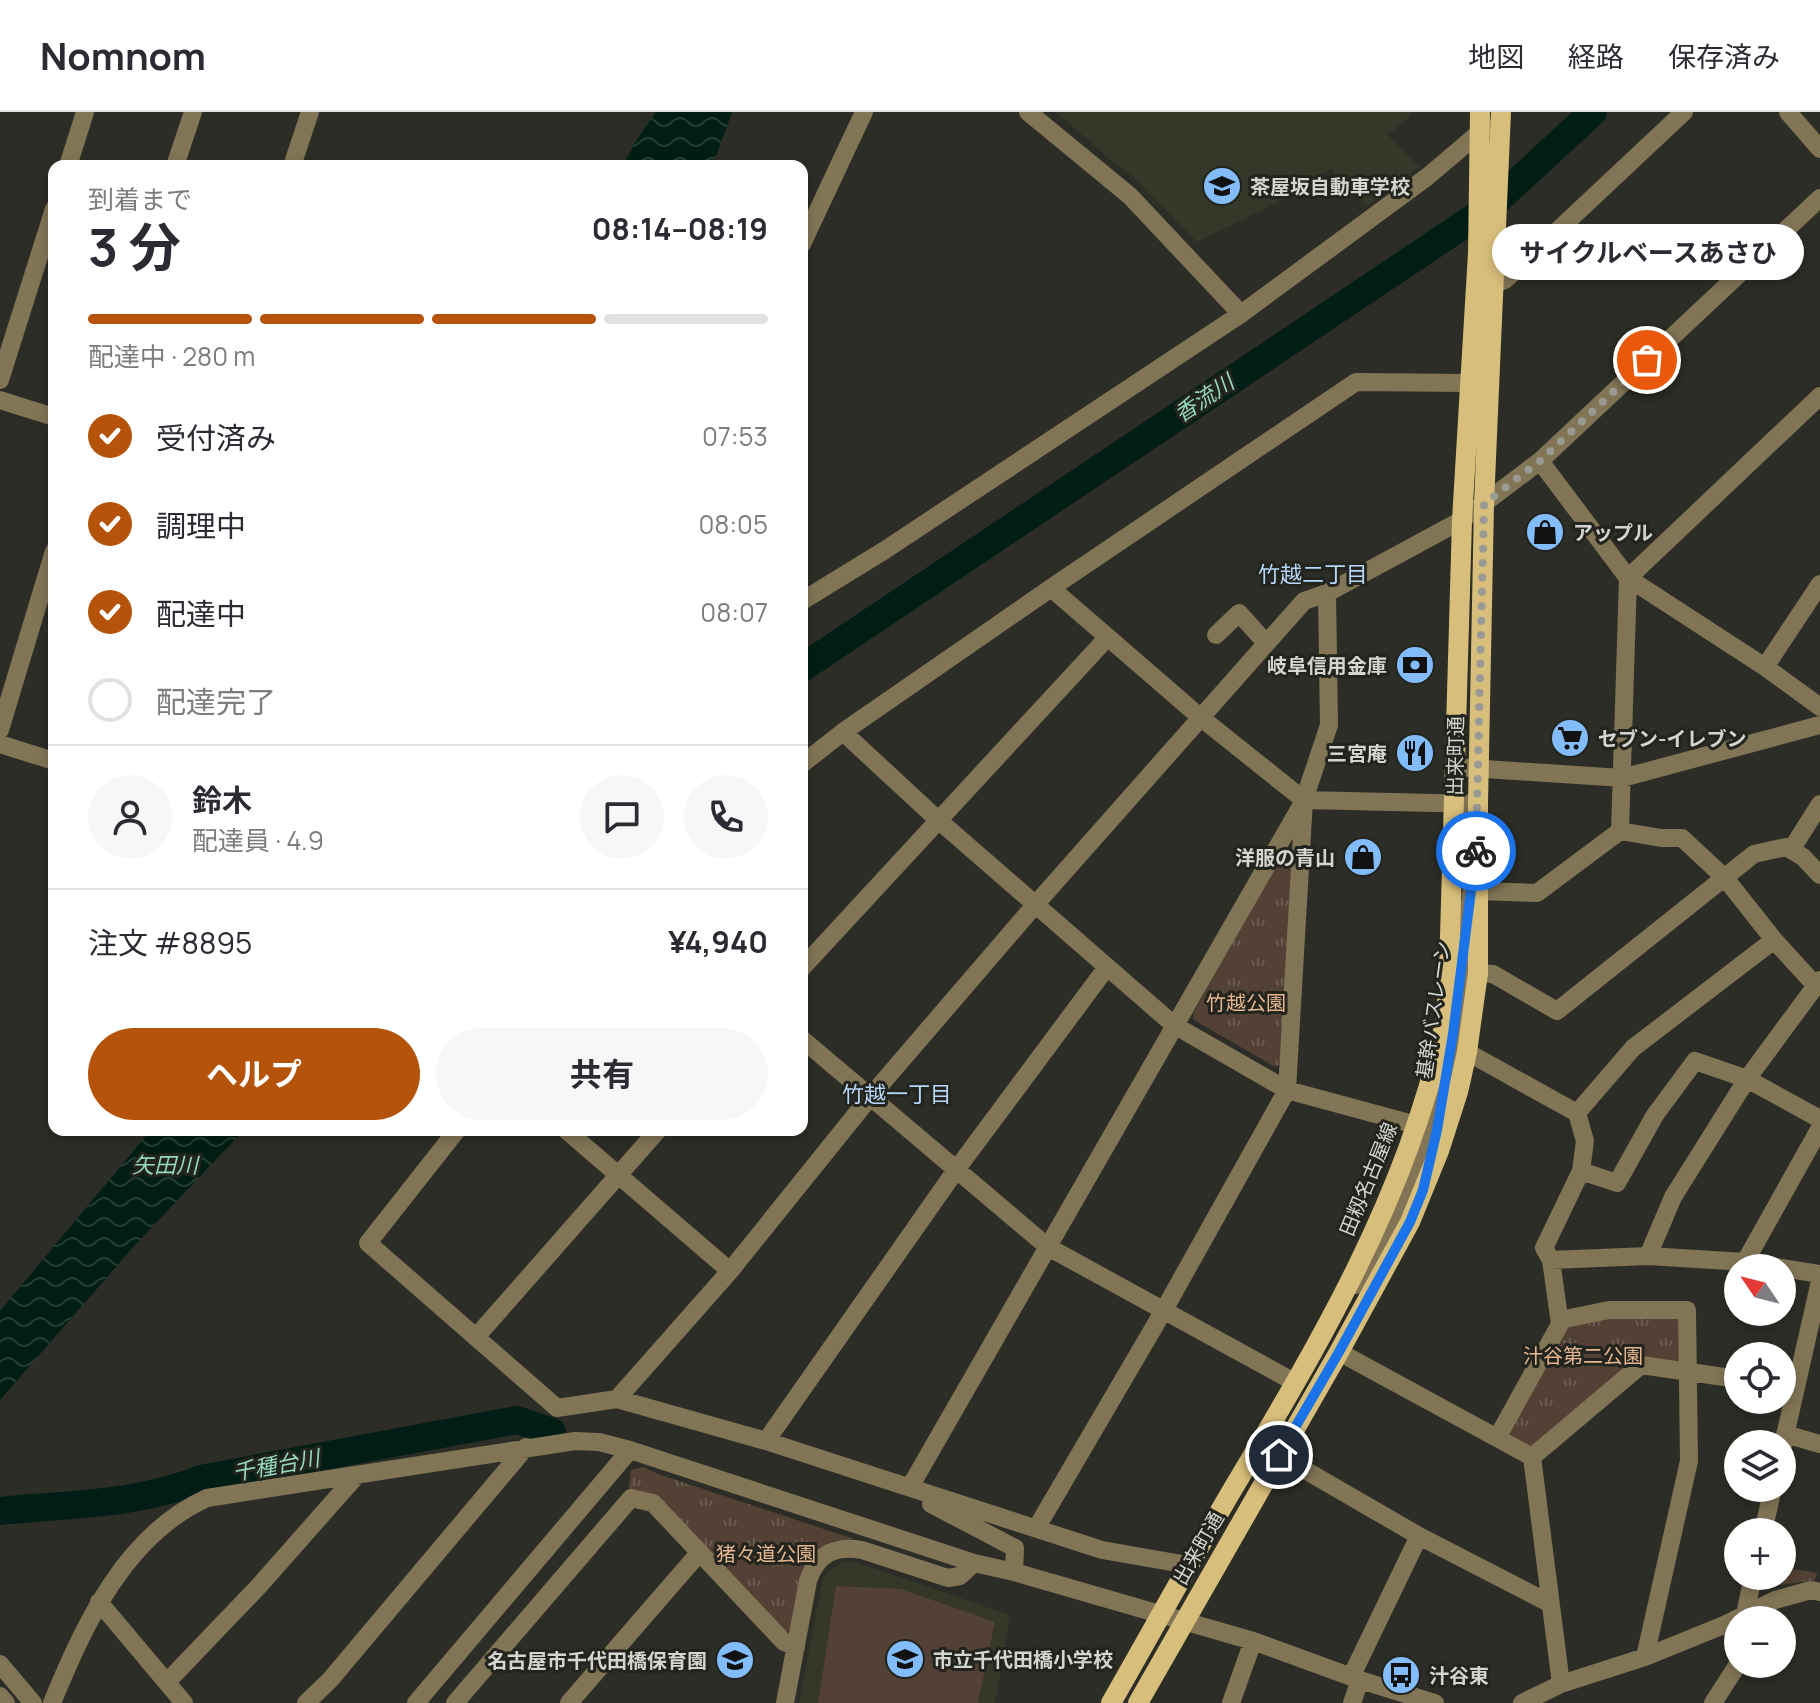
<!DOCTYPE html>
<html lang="ja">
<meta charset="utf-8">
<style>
:root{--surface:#fff;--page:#f7f7f7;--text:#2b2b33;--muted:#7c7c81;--line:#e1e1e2;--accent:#b45309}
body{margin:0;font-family:Manrope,"Noto Sans JP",sans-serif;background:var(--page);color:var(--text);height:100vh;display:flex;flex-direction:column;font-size:30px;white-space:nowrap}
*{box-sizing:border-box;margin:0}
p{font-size:26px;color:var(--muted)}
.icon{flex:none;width:44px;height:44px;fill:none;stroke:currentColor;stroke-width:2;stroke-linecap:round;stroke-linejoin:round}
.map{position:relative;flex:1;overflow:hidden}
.sheet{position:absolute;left:48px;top:48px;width:760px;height:976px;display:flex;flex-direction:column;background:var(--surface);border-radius:16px;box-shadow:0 4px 12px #0003}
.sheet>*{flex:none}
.needle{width:52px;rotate:305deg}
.tools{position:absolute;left:1724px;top:1142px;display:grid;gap:16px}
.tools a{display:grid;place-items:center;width:72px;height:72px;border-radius:50%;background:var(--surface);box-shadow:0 4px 12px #0003;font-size:40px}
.pin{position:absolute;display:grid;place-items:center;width:68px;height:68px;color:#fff;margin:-34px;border:4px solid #fff;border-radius:50%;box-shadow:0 2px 8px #0007}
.courier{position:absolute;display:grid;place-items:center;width:80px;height:80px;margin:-40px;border:6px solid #1a73e8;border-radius:50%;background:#fff;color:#222;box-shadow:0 2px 10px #0007}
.bubble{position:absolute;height:56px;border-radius:28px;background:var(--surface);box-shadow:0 4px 12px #0003;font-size:26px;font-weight:700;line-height:56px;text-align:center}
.headline em{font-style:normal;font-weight:700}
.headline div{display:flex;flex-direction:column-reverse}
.headline{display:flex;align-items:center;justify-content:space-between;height:136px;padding:0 40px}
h1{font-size:52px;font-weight:700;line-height:60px}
.bar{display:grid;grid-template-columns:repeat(4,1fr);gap:12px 8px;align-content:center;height:96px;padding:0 40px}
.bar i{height:10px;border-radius:6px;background:var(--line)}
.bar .on{background:var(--accent)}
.bar p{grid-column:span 4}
.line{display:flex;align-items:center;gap:20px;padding:0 40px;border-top:2px solid var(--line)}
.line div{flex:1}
.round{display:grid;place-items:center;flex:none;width:84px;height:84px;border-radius:42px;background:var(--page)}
ol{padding:0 40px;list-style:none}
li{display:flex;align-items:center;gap:24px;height:88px}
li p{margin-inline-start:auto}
li .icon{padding:8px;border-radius:50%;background:var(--accent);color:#fff;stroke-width:4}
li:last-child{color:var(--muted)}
li i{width:44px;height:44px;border:4px solid var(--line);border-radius:50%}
.action{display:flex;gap:16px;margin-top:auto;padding:16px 40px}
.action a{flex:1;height:92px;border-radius:48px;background:var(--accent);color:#fff;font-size:32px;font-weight:700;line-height:92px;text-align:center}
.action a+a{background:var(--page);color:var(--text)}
header{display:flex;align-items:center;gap:48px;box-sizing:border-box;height:112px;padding:0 40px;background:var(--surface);border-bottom:2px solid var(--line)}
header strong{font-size:38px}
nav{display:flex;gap:44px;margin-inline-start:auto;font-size:28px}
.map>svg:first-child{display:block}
</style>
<header>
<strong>Nomnom</strong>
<nav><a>地図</a><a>経路</a><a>保存済み</a></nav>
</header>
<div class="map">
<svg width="1820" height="1591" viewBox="0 0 1820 1591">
<defs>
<pattern id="park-tufts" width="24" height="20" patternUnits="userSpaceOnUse" patternTransform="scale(2)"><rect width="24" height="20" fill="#524134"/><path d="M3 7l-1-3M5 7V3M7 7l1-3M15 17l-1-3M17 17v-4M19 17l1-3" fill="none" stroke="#6a5c50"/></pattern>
<pattern id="water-waves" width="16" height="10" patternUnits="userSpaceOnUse" patternTransform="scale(2)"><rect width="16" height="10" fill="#001e15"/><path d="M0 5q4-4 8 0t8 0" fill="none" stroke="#243e36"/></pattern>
</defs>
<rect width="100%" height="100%" fill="#2c2d26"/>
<path fill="#353729" d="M1056 0H1410L1412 2 1388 23 1419 55 1367 94 1331 57 1274 92 1197 130 1132 64 1106 44Z
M844 1449 856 1450 1010 1503 995 1591H799L823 1465 829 1459Z"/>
<path fill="#524134" d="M836 1474 901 1477 995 1510 978 1591H818Z"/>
<path fill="url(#park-tufts)" d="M1281 745H1291L1295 750 1284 950 1275 955 1194 908 1193 902Z
M1609 1202H1678L1681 1246 1674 1251 1637 1245 1531 1337 1507 1325 1558 1212Z
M643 1355 661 1363 854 1427 833 1429 815 1440 793 1519 784 1520 629 1380 631 1358Z
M1782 1455 1817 1461 1815 1468 1761 1476 1764 1464H1782Z"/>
<path fill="url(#water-waves)" d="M656 0H732L717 42 707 54H623L634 32Z
M151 1018H244L135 1133 0 1288V1199Z"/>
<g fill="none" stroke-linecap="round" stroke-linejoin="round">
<path stroke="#001e15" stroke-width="28" d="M802 556 1490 95 1593 0
M0 1399C68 1392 138 1393 201 1367L517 1308 552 1320"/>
<path stroke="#827556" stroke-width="18" d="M1028 0 1130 84 1241 202
M1788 0 1820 37
M68 54 85 0
M175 54 193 0
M292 54 310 0
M802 132 864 0
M1495 172 1505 168 1684 0
M0 268 54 97
M0 288 54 305
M1540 349 1628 466 1765 555 1820 595
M1051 476 1200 605 1304 688 1478 692
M802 489 885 438 1241 202 1427 65 1486 15
M1216 523 1239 501 1266 531
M1765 555 1820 472
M0 618 54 439
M843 620 937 707 1174 913 1287 978 1446 1021
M0 632 54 649
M802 652 843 620 1051 476 1356 270 1469 271
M1455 655 1622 666 1820 613
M1791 738 1820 692
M1479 779 1537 781 1620 719
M802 856 1108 525
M1478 861 1493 862 1557 899 1754 742 1786 735 1803 745 1820 763
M1816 874 1774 828 1725 766 1682 726H1661L1620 719 1628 466 1820 284
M802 927 1048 1135 1296 1271
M1439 934H1451L1467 940 1577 1001 1585 1029 1581 1059 1544 1136 1551 1148 1560 1212 1497 1326
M1577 1001 1633 936 1774 828
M457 1018 368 1131 557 1296 617 1287 766 1329 1102 1438 1188 1453
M566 1018 730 1159
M1434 1030 1458 895 1471 782
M1581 1059 1617 1071 1655 1003 1695 949 1747 967 1820 1007
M1648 1144 1673 1085 1747 967 1820 868
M1551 1148 1648 1144 1745 1150 1820 1162
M1745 1150 1820 1016
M1356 1173 1395 1113 1411 1077 1431 1016
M1560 1208 1609 1198H1687L1689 1349 1645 1545
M476 1225 658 1018
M1339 1240 1532 1345 1561 1572
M617 1287 730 1159 870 985 1035 793 1304 489 1327 481 1462 408 1540 349 1820 86
M1785 1322 1820 1332
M766 1329 956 1058 1107 855
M1782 1337 1820 1169
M1279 1343 1419 1424 1549 1491
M1532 1345 1641 1253 1738 1267
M910 1375 1301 694
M933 1385 931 1392 1015 1436 1014 1460
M1037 1415 1164 1198 1287 978 1304 688 1329 613 1327 481
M1763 1420 1773 1376
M99 1490 184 1591
M1745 1503 1753 1464
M0 1552 33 1591
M1351 1565 1419 1424
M167 1570 258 1475 357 1363
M0 1584 6 1591
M52 1591C84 1513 125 1423 207 1386L575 1329 599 1330 630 1338 974 1451 1014 1460 1253 1529 1360 1568 1435 1591
M306 1591 330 1568 526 1335
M416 1591 630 1338
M455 1591 631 1386 653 1391 784 1530 796 1535
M569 1591 700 1440
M785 1591 808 1469C817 1442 835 1433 862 1438L948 1466 960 1464 974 1451
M1231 1591 1253 1529
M1352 1591 1360 1568
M1522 1591 1561 1572 1645 1545 1724 1513 1775 1488 1811 1478 1820 1480
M1713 1591 1738 1552 1736 1507"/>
<path stroke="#d8be7b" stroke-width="20" d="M1111 1591C1151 1521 1190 1450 1231 1380 1318 1234 1406 1087 1443 919 1448 900 1447 879 1449 859L1462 408 1478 141 1480 0
M1138 1591 1339 1240 1410 1110 1439 1039 1458 980 1467 940 1478 861V692L1484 392 1501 0"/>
</g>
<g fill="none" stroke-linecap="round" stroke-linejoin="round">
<path stroke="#999a94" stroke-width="8" stroke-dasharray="0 14.4" d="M1476 739 1484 392 1540 349 1647 248"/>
<path stroke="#1a73e8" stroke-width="10" d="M1279 1343 1339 1240 1410 1110 1423 1078 1437 1018 1453 922 1476 739"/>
</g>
<defs>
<symbol id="university-disc" viewBox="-11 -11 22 22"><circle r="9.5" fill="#83bcfb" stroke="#22241d"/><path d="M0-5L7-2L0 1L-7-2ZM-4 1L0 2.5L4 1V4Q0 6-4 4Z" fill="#111"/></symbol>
<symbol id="shop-disc" viewBox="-11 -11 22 22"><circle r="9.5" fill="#83bcfb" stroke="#22241d"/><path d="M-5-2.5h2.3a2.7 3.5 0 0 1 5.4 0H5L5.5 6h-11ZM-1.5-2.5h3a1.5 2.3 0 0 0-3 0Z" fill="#111"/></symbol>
<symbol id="bank-disc" viewBox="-11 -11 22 22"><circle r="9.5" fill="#83bcfb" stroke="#22241d"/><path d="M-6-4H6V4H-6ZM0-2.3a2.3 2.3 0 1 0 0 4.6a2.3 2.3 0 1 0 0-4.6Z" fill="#111"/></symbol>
<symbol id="supermarket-disc" viewBox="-11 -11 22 22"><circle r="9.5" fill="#83bcfb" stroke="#22241d"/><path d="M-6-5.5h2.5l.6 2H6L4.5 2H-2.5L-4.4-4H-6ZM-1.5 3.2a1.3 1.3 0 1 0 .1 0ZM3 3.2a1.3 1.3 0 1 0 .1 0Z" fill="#111"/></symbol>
<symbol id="restaurant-disc" viewBox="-11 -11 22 22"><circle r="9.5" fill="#83bcfb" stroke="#22241d"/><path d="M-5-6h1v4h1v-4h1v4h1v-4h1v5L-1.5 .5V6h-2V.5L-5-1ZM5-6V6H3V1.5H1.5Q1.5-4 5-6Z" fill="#111"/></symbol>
<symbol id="school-disc" viewBox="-11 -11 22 22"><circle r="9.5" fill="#83bcfb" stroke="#22241d"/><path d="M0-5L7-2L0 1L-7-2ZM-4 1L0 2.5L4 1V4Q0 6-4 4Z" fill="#111"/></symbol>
<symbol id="bus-disc" viewBox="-11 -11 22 22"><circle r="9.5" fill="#83bcfb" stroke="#22241d"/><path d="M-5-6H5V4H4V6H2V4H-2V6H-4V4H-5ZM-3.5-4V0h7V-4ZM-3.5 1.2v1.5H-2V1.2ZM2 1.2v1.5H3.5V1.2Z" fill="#111"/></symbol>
</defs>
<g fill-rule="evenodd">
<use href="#university-disc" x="1200" y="52" width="44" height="44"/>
<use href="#shop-disc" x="1523" y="398" width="44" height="44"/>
<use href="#bank-disc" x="1393" y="531" width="44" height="44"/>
<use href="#supermarket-disc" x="1548" y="604" width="44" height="44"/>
<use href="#restaurant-disc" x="1393" y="619" width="44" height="44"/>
<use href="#shop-disc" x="1341" y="723" width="44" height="44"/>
<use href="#school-disc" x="883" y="1525" width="44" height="44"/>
<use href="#school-disc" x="713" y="1526" width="44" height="44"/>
<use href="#bus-disc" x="1379" y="1541" width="44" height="44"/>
</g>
<g text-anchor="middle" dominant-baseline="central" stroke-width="6" stroke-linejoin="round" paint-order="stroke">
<g font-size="20" font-weight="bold" fill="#d4d5d0" stroke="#22241d" text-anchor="start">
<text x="1250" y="74">茶屋坂自動車学校</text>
<text x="1573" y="420">アップル</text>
<text x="1387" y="553" text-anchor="end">岐阜信用金庫</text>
<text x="1598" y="626">セブン-イレブン</text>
<text x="1387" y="641" text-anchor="end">三宮庵</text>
<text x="1335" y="745" text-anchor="end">洋服の青山</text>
<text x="933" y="1547">市立千代田橋小学校</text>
<text x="707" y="1548" text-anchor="end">名古屋市千代田橋保育園</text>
<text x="1429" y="1563">汁谷東</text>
</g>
<g font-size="20" fill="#d4d5d0" stroke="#22241d">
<text transform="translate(1455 644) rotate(-89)">出来町通</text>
<text transform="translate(1433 898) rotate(-82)">基幹バスレーン</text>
<text transform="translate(1368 1067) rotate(-68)">田籾名古屋線</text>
<text transform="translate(1198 1436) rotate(-60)">出来町通</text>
</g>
<g font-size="20" fill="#e4b58e" stroke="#22241d">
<text x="1246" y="890">竹越公園</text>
<text x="1583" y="1243">汁谷第二公園</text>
<text x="766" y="1441">猪々道公園</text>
</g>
<g font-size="22" font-style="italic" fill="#95d8c0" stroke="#22241d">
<text transform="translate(1204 286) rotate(-34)">香流川</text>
<text x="165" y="1053">矢田川</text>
<text transform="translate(276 1353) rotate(-10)">千種台川</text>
</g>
<g font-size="22" fill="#b7d7fa" stroke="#22241d">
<text x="1313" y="462">竹越二丁目</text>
<text x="897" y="982">竹越一丁目</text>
</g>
</g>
</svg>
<div class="tools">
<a><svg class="needle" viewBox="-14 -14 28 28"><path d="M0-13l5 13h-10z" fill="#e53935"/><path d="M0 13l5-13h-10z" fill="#7c7c81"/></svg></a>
<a><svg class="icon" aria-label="locate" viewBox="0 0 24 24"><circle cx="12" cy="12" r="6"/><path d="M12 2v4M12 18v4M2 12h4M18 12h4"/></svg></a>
<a><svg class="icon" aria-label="layers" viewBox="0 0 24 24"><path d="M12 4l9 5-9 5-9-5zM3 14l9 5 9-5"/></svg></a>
<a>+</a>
<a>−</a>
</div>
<div class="pin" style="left:1647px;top:248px;background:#ea580c"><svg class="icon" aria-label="bag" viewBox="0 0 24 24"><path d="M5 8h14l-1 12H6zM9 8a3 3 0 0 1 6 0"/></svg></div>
<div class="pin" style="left:1279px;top:1343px;background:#1f2937"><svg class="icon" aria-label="home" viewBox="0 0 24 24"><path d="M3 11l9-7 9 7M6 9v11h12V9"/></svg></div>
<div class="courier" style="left:1476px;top:739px"><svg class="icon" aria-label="bike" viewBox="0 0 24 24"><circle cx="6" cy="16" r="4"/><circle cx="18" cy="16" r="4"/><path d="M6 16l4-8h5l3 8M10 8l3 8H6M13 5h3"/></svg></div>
<div class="bubble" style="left:1492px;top:112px;width:312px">サイクルベースあさひ</div>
<section class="sheet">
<div class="headline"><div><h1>3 分</h1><p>到着まで</p></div><em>08:14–08:19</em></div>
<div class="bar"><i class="on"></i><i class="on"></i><i class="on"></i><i></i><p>配達中 · 280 m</p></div>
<ol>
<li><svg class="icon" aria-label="check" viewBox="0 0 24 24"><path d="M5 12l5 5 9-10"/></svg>受付済み<p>07:53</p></li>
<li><svg class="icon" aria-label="check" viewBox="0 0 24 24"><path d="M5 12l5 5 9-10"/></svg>調理中<p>08:05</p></li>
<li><svg class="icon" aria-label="check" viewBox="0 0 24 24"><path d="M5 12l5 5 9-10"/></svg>配達中<p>08:07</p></li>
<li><i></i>配達完了</li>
</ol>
<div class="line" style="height:144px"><a class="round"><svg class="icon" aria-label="person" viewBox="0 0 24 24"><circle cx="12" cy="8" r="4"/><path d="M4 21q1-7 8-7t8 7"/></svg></a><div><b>鈴木</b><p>配達員 · 4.9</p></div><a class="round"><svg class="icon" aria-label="chat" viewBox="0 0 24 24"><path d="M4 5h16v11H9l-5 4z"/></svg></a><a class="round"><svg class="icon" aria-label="phone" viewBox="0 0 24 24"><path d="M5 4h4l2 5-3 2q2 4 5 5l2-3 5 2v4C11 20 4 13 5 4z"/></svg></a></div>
<div class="line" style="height:104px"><div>注文 #8895</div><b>¥4,940</b></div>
<div class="action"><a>ヘルプ</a><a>共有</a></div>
</section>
</div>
